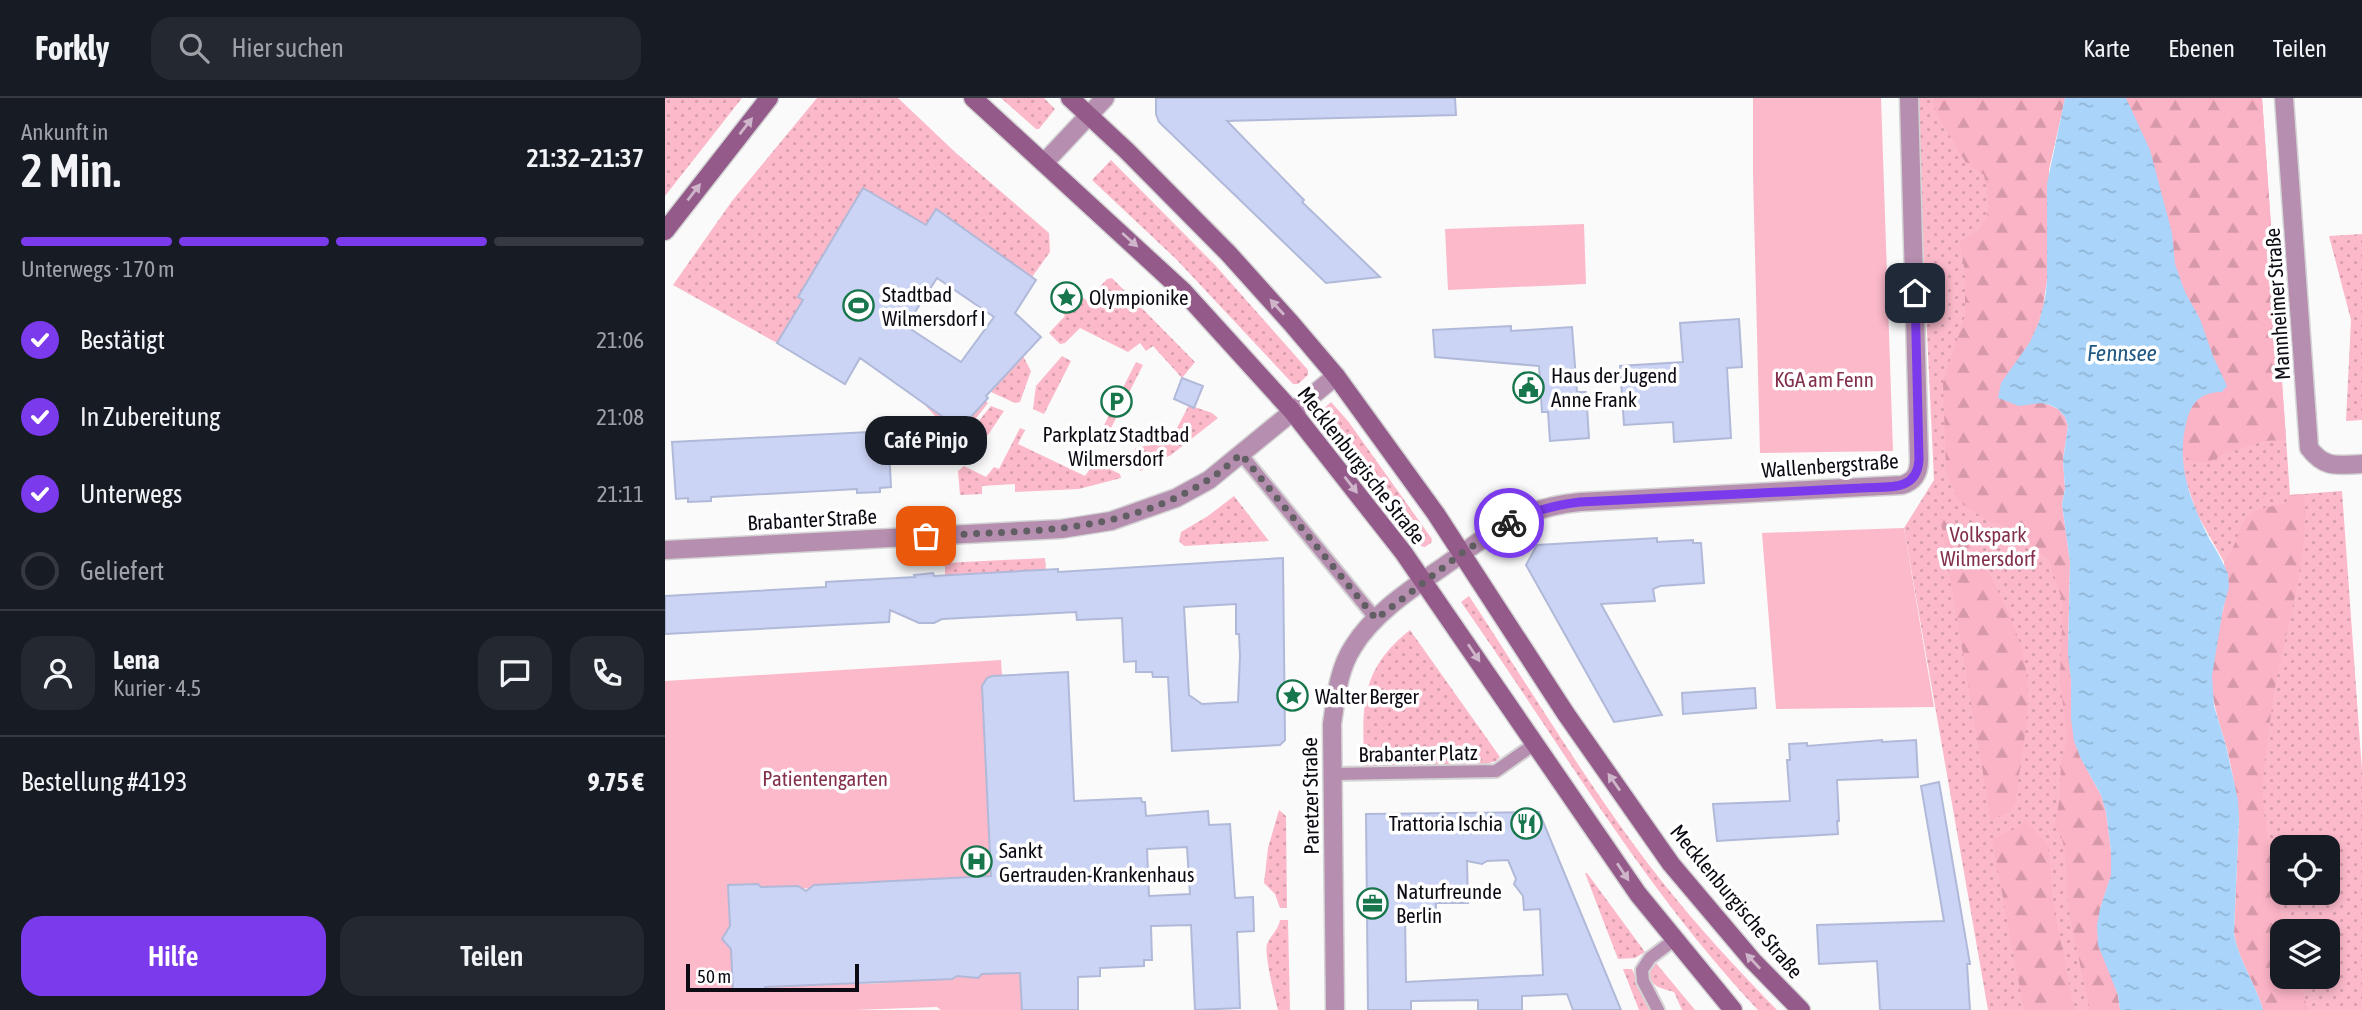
<!DOCTYPE html>
<html lang="de">
<meta charset="utf-8">
<style>
:root{--surface:#171b24;--page:#242831;--text:#f1f3f6;--muted:#9ea1a6;--line:#363941;--accent:#7c3aed}
body{margin:0;font-family:"Asap Condensed",sans-serif;background:var(--page);color:var(--text);height:100vh;display:flex;flex-direction:column;font-size:26px;white-space:nowrap}
*{box-sizing:border-box;margin:0}
p{font-size:23px;color:var(--muted)}
.icon{flex:none;width:38px;height:38px;fill:none;stroke:currentColor;stroke-width:2;stroke-linecap:round;stroke-linejoin:round}
.map{position:relative;flex:1;overflow:hidden}
.sheet{display:flex;flex-direction:column;background:var(--surface);width:665px}
.sheet>*{flex:none}
.controls{position:absolute;left:1605px;top:737px;display:grid;gap:14px}
.controls a{display:grid;place-items:center;width:70px;height:70px;border-radius:14px;background:var(--surface);box-shadow:0 4px 10px #0003;font-size:35px}
.scale{position:absolute;left:21px;bottom:18px;width:173px;box-sizing:border-box;padding-left:7px;border:4px solid #0e0a14;border-top:0;font-size:19px;line-height:24px;white-space:nowrap;color:#0e0a14;-webkit-text-stroke:5px #fff;paint-order:stroke}
.pin{position:absolute;display:grid;place-items:center;width:60px;height:60px;color:#fff;margin:-30px;border-radius:14px;box-shadow:0 4px 10px #0006}
.courier{position:absolute;display:grid;place-items:center;width:70px;height:70px;margin:-35px;border:5px solid #7c3aed;border-radius:50%;background:#fff;color:#222;box-shadow:0 2px 9px #0007}
.bubble{position:absolute;height:49px;border-radius:21px;background:var(--surface);box-shadow:0 4px 10px #0003;font-size:23px;font-weight:600;line-height:49px;text-align:center}
.headline em{font-style:normal;font-weight:600}
.headline div{display:flex;flex-direction:column-reverse}
.headline{display:flex;align-items:center;justify-content:space-between;height:119px;padding:0 21px}
h1{font-size:46px;font-weight:600;line-height:52px}
.bar{display:grid;grid-template-columns:repeat(4,1fr);gap:10px 7px;align-content:center;height:84px;padding:0 21px}
.bar i{height:9px;border-radius:5px;background:var(--line)}
.bar .selected{background:var(--accent)}
.bar p{grid-column:span 4}
.line{display:flex;align-items:center;gap:18px;padding:0 21px;border-top:2px solid var(--line)}
.line div{flex:1}
.round{display:grid;place-items:center;flex:none;width:74px;height:74px;border-radius:21px;background:var(--page)}
ol{padding:0 21px;list-style:none}
li{display:flex;align-items:center;gap:21px;height:77px}
li p{margin-inline-start:auto}
li .icon{padding:7px;border-radius:50%;background:var(--accent);color:#fff;stroke-width:4}
li:last-child{color:var(--muted)}
li i{width:38px;height:38px;border:4px solid var(--line);border-radius:50%}
.primary-button{display:flex;gap:14px;margin-top:auto;padding:14px 21px}
.primary-button a{flex:1;height:80px;border-radius:21px;background:var(--accent);color:#fff;font-size:28px;font-weight:600;line-height:80px;text-align:center}
.primary-button a+a{background:var(--page);color:var(--text)}
header{display:flex;align-items:center;gap:42px;box-sizing:border-box;height:98px;padding:0 35px;background:var(--surface);border-bottom:2px solid var(--line)}
header strong{font-size:33px}
nav{display:flex;gap:38px;margin-inline-start:auto;font-size:24px}
.search{width:490px;height:63px;background:var(--page);display:flex;align-items:center;gap:18px;box-sizing:border-box;padding:0 24px;border-radius:21px;color:var(--muted);font-size:26px}
main{display:flex;flex:1;min-height:0}
.map>svg:first-child{display:block}
</style>
<header>
<strong>Forkly</strong>
<div class="search"><svg class="icon" aria-label="search" viewBox="0 0 24 24"><circle cx="10" cy="10" r="6"/><path d="M15 15l6 6"/></svg>Hier suchen</div>
<nav><a>Karte</a><a>Ebenen</a><a>Teilen</a></nav>
</header>
<main>
<section class="sheet">
<div class="headline"><div><h1>2 Min.</h1><p>Ankunft in</p></div><em>21:32–21:37</em></div>
<div class="bar"><i class="selected"></i><i class="selected"></i><i class="selected"></i><i></i><p>Unterwegs · 170 m</p></div>
<ol>
<li><svg class="icon" aria-label="check" viewBox="0 0 24 24"><path d="M5 12l5 5 9-10"/></svg>Bestätigt<p>21:06</p></li>
<li><svg class="icon" aria-label="check" viewBox="0 0 24 24"><path d="M5 12l5 5 9-10"/></svg>In Zubereitung<p>21:08</p></li>
<li><svg class="icon" aria-label="check" viewBox="0 0 24 24"><path d="M5 12l5 5 9-10"/></svg>Unterwegs<p>21:11</p></li>
<li><i></i>Geliefert</li>
</ol>
<div class="line" style="height:126px"><a class="round"><svg class="icon" aria-label="person" viewBox="0 0 24 24"><circle cx="12" cy="8" r="4"/><path d="M4 21q1-7 8-7t8 7"/></svg></a><div><b>Lena</b><p>Kurier · 4.5</p></div><a class="round"><svg class="icon" aria-label="chat" viewBox="0 0 24 24"><path d="M4 5h16v11H9l-5 4z"/></svg></a><a class="round"><svg class="icon" aria-label="phone" viewBox="0 0 24 24"><path d="M5 4h4l2 5-3 2q2 4 5 5l2-3 5 2v4C11 20 4 13 5 4z"/></svg></a></div>
<div class="line" style="height:91px"><div>Bestellung #4193</div><b>9.75 €</b></div>
<div class="primary-button"><a>Hilfe</a><a>Teilen</a></div>
</section>
<div class="map">
<svg width="1697" height="912" viewBox="0 0 1697 912">
<defs>
<pattern id="grass-dots" width="8" height="8" patternUnits="userSpaceOnUse" patternTransform="scale(1.75)"><rect width="8" height="8" fill="#fbb9ca"/><path d="M2 2h.1M6 6h.1" fill="none" stroke="#d69ead" stroke-width="1.8" stroke-linecap="round"/></pattern>
<pattern id="forest-firs" width="22" height="20" patternUnits="userSpaceOnUse" patternTransform="scale(1.75)"><rect width="22" height="20" fill="#fbb3c6"/><path d="M5 1l3.5 6h-7zM16 11l3.5 6h-7z" fill="#d699a9"/></pattern>
<pattern id="water-ripples" width="26" height="14" patternUnits="userSpaceOnUse" patternTransform="scale(1.75)"><rect width="26" height="14" fill="#aad4fa"/><path d="M2 4q2-2 4 0t4 0M15 11q2-2 4 0t4 0" fill="none" stroke="#91b5d5"/></pattern>
</defs>
<rect width="100%" height="100%" fill="#fafafa"/>
<path fill="url(#grass-dots)" fill-rule="evenodd" d="M0 0H77L0 98Z
M152 0H233L291 55 384 135 385 154 367 179 272 111 261 127 198 90 133 199 138 202 112 245 8 187 67 103Z
M336 0H379L390 11 374 31H371Z
M1251 0H1400L1384 71 1376 305 1435 811 1455 912H1323L1239 430 1269 382Z
M1461 0H1597L1625 397 1677 393 1697 673V912H1598L1559 464 1532 416 1519 377ZM1617 749H1662V794H1617ZM1617 833H1662V878H1617Z
M446 62 550 167 643 272V277L633 286H628L511 161 427 82Z
M1697 136V322L1681 323 1686 222 1664 138Z
M447 180 530 264 517 280 488 248 481 253 475 245 463 254 415 230 400 245 395 246 384 235 400 218 396 212 411 194 422 203 442 181Z
M358 258 366 273 355 304 350 305 326 294Z
M397 258 406 263 379 316 368 311 371 288Z
M471 264 478 267 442 338 435 335Z
M321 303 323 305 298 337 290 340 260 307 261 305 295 331Z
M666 304 683 323 767 441 766 445 760 449 756 448 655 318V314Z
M524 307 547 315 553 320 506 357 475 373 470 350 484 347 487 341 503 347Z
M326 308 339 313 323 337 312 335 306 350 293 357 290 344 299 341Z
M355 330 360 332 353 346 420 378 430 364 455 376 456 380 414 391 350 394V386L317 388V396L295 397 293 373 299 368 321 379 329 369 334 371Z
M569 398 604 443 519 448 514 443 516 434 543 418Z
M380 460 381 472 280 477V465Z
M804 498C866 592 926 693 995 781 1031 827 1071 870 1112 912H1093C977 789 893 642 796 504Z
M745 532 835 659 831 663 821 666 699 669C698 609 693 573 745 532Z
M614 712 621 718 622 810H615L610 796 599 785 603 750Z
M920 775H922L980 854 970 860 953 861Z
M615 822H623L625 912H613C610 901 599 856 602 846 605 838 613 833 615 822Z
M991 865 1030 912H1017L1009 894C996 890 985 889 984 874Z
M958 871H967L985 912H974Z"/>
<path fill="url(#forest-firs)" d="M1269 0H1400L1384 71 1382 183C1378 210 1371 235 1356 258 1350 267 1342 276 1336 285L1393 311 1400 319 1403 328 1398 361 1400 391 1397 406 1405 464 1403 557 1409 643 1416 661 1436 697 1441 714 1446 753V778L1435 811 1432 827 1433 847 1453 897 1455 912H1425C1418 877 1409 842 1403 806 1399 781 1406 749 1390 728L1395 698 1396 665 1402 640 1395 582 1398 504 1384 462 1348 430 1325 424 1294 404 1281 373 1278 283 1300 218V176L1295 143C1329 128 1326 109 1319 77L1301 65 1273 18 1269 9Z
M1461 0H1597L1621 342 1599 343 1558 356 1545 364H1530L1517 357C1519 329 1520 294 1557 294L1562 288 1548 258 1535 221 1520 194 1510 166 1507 135 1485 53Z
M1639 396C1645 466 1619 532 1608 601 1604 631 1597 672 1598 701 1601 745 1612 790 1619 833H1617V878L1633 879 1643 912H1598C1591 886 1572 860 1569 834L1574 720C1572 697 1567 673 1562 651 1555 626 1545 602 1547 576 1549 555 1553 532 1558 512 1562 492 1566 485 1559 464 1586 428 1563 413 1621 406L1625 397Z
M1275 419C1282 425 1290 430 1296 436 1324 468 1355 529 1361 572 1367 615 1355 663 1350 706L1344 714 1326 722Z
M1360 722 1383 747 1388 804 1409 912H1359L1327 741 1354 729Z"/>
<path fill="#fbb9ca" d="M1088 0H1216L1228 353 1095 355 1088 77Z
M919 126 921 186 783 192 780 131Z
M1239 430 1269 609 1111 611 1097 435Z
M336 562 337 577 322 580 317 588 353 819 215 783 192 784 191 786 149 787 147 790 135 791 133 788H124L123 791 98 789 97 793H94L93 786 64 787 65 833H62L59 838V843L66 847 69 893 97 892 99 885 103 889 126 884 128 888 138 887 139 883 196 886 219 885 251 879 253 882 287 881 289 877H301L302 879 313 880 315 876H331L354 838 357 912H276L272 909 187 912H0V583Z"/>
<path fill="url(#water-ripples)" d="M1400 0H1461L1485 52 1507 135 1510 166 1520 194 1535 221 1548 258 1562 288 1557 294C1537 294 1527 303 1522 322 1510 365 1525 403 1545 442 1552 453 1558 464 1563 476L1564 489 1558 511 1547 578 1549 608 1561 648 1573 702 1574 720 1569 834C1572 860 1591 886 1598 912H1455L1453 897 1433 847 1432 827 1435 811 1446 777V753L1441 714 1436 697 1416 661 1409 643 1406 621V582L1403 557 1405 464 1397 406 1400 391 1398 362 1403 328 1400 319 1393 311 1385 307 1376 305 1354 308 1333 300 1336 285 1365 244 1374 224 1380 201 1382 183V86Z"/>
<path fill="#ccd4f5" stroke="#b1b9d9" stroke-width="2" fill-rule="evenodd" d="M491 0H790L791 17 562 23 639 102 637 104 715 179 661 185 494 24 491 16Z
M198 90 261 127 271 111 371 182 350 215 376 239 321 298 323 300 295 331 195 260 180 286 112 245 138 202 133 199ZM272 180 329 219 296 264 241 228Z
M1074 221 1077 269 1062 270 1066 340 1009 344 1008 324 959 327 955 268 1018 264 1015 225Z
M846 228V233L907 229 912 294H921L924 340 885 343 883 314H877L874 268 770 259 768 232Z
M517 280 538 288 529 310 509 301Z
M223 333 226 389 215 390V394L192 395V391L46 399V403L23 404V400L11 401 7 344Z
M992 440V444L1028 442V445H1036L1039 485 995 488 988 491 990 503 936 506 997 617 949 624 861 467 872 447Z
M618 460 620 642 615 647 507 653 503 579H488L487 574H471V563L459 564 457 520 412 522 411 514 277 521 269 525H254L225 512 224 524 0 536V498L161 489V484L250 479 249 477 268 475 269 478 393 471V474ZM571 506V536H574L575 558 573 604 537 606 524 597 519 509Z
M403 574 409 703 476 700 477 704H480L481 718 543 713 544 727 565 726 570 800 588 799 589 833 572 834 575 910 530 912 526 827 486 828 487 862H479V868L435 870V878L413 879V912H357L355 875 317 876 313 880 292 878 287 881 100 889 98 892 68 893 66 851 57 841 65 828 63 787 93 786 96 789 133 788 141 793 149 787 326 778 317 588 322 580 327 578ZM522 749 525 796 484 798 482 751Z
M1090 590 1091 610 1018 616 1017 595Z
M1217 642V644L1251 642 1253 679 1172 682 1174 723H1172L1173 736 1052 743 1048 706 1125 703 1122 662H1125L1124 646 1142 645V648Z
M1274 684 1305 866H1302L1305 912H1215L1212 863 1154 866 1152 827 1279 823 1256 688Z
M874 714 956 912H908L902 896 857 898V912H813V902L746 903V912H703L701 716ZM843 762 851 781 849 786 858 798 859 812 875 811 878 877 741 884 740 818 771 817V805H803L802 763 817 766 822 763Z"/>
<g fill="none" stroke-linecap="round" stroke-linejoin="round">
<defs>
<path id="service" d="M576 356 711 521
M668 676 831 673 871 645
M993 912 978 883 977 872 985 860 1009 842"/>
<path id="minor" d="M1619 0 1644 350C1660 371 1672 367 1697 366
M379 65 440 0
M0 452 396 431 446 423 511 400 544 382 671 278
M670 912 667 626C671 600 673 572 688 549 710 513 751 488 785 464 809 447 835 427 862 416 880 409 896 406 915 404L1237 387C1250 383 1254 375 1254 362L1244 0"/>
<path id="secondary" d="M308 0 519 194 627 313 738 454 973 796 1068 912
M405 0 462 53 563 155 626 225 671 278 771 416 901 616 1006 766 1088 863 1136 912
M0 133 104 0"/>
</defs>
<use href="#service" stroke="#d4d4d5" stroke-width="16"/>
<use href="#minor" stroke="#d4d4d5" stroke-width="21"/>
<use href="#secondary" stroke="#d4d4d5" stroke-width="21"/>
<use href="#service" stroke="#b68eaf" stroke-width="12"/>
<use href="#minor" stroke="#b68eaf" stroke-width="18"/>
<use href="#secondary" stroke="#935a8a" stroke-width="18"/>
</g>
<defs><path id="oneway-solid" d="M-6-.8H1V-3.2L6.5 0L1 3.2V.8H-6Z" transform="scale(1.75)"/></defs>
<g fill="#ceb5ca">
<use href="#oneway-solid" transform="translate(81 28) rotate(-52)"/>
<use href="#oneway-solid" transform="translate(29 94) rotate(-52)"/>
<use href="#oneway-solid" transform="translate(465 142) rotate(42)"/>
<use href="#oneway-solid" transform="translate(612 209) rotate(-132)"/>
<use href="#oneway-solid" transform="translate(686 387) rotate(52)"/>
<use href="#oneway-solid" transform="translate(809 555) rotate(56)"/>
<use href="#oneway-solid" transform="translate(949 684) rotate(-125)"/>
<use href="#oneway-solid" transform="translate(958 774) rotate(56)"/>
<use href="#oneway-solid" transform="translate(1088 863) rotate(-133)"/>
</g>
<g fill="none" stroke-linecap="round" stroke-linejoin="round">
<path stroke="#615e64" stroke-width="7" stroke-dasharray="0 12.6" d="M261 438C361 432 455 438 543 382 555 375 565 365 576 356L711 521 797 455 844 425"/>
<path stroke="#7c3aed" stroke-width="9" d="M844 425C867 413 889 407 915 404L1196 390C1221 388 1252 395 1254 362L1250 195"/>
</g>
<defs>
<symbol id="sight-ring" viewBox="-11 -11 22 22"><circle r="9.5" fill="#fff" stroke="#17764c" stroke-width="1.5"/><path d="M0-6L1.8-2.2L6-1.7L2.9 1.2L3.7 5.4L0 3.3L-3.7 5.4L-2.9 1.2L-6-1.7L-1.8-2.2Z" fill="#17764c"/></symbol>
<symbol id="stadium-ring" viewBox="-11 -11 22 22"><circle r="9.5" fill="#fff" stroke="#17764c" stroke-width="1.5"/><path d="M0-5a6.5 5 0 1 0 0 10a6.5 5 0 1 0 0-10ZM-3.5-1.8h7v3.6h-7Z" fill="#17764c"/></symbol>
<symbol id="civic-ring" viewBox="-11 -11 22 22"><circle r="9.5" fill="#fff" stroke="#17764c" stroke-width="1.5"/><path d="M-.6-6.5H3V-4.5H.6V-3L4-1V1h2V6H-6V1h2V-1L-.6-3ZM-1.2 2.5V6h2.4V2.5Z" fill="#17764c"/></symbol>
<symbol id="parking-ring" viewBox="-11 -11 22 22"><circle r="9.5" fill="#fff" stroke="#17764c" stroke-width="1.5"/><path d="M-3.5-5.5H1a3.5 3.5 0 0 1 0 7H-1V5.5H-3.5ZM-1-3.4V-.6H.8a1.4 1.4 0 0 0 0-2.8Z" fill="#17764c"/></symbol>
<symbol id="restaurant-ring" viewBox="-11 -11 22 22"><circle r="9.5" fill="#fff" stroke="#17764c" stroke-width="1.5"/><path d="M-5-6h1v4h1v-4h1v4h1v-4h1v5L-1.5 .5V6h-2V.5L-5-1ZM5-6V6H3V1.5H1.5Q1.5-4 5-6Z" fill="#17764c"/></symbol>
<symbol id="hospital-ring" viewBox="-11 -11 22 22"><circle r="9.5" fill="#fff" stroke="#17764c" stroke-width="1.5"/><path d="M-5-5h3v3.5h4V-5h3V5h-3V1.5h-4V5h-3Z" fill="#17764c"/></symbol>
<symbol id="office-ring" viewBox="-11 -11 22 22"><circle r="9.5" fill="#fff" stroke="#17764c" stroke-width="1.5"/><path d="M-6-3h4V-5.5h4V-3h4V5H-6ZM-1-4.5V-3h2v-1.5ZM-6 0V1H6V0Z" fill="#17764c"/></symbol>
</defs>
<g fill-rule="evenodd">
<use href="#sight-ring" x="384" y="182" width="35" height="35"/>
<use href="#stadium-ring" x="176" y="190" width="35" height="35"/>
<use href="#civic-ring" x="846" y="272" width="35" height="35"/>
<use href="#parking-ring" x="434" y="286" width="35" height="35"/>
<use href="#sight-ring" x="610" y="580" width="35" height="35"/>
<use href="#restaurant-ring" x="844" y="708" width="35" height="35"/>
<use href="#hospital-ring" x="294" y="746" width="35" height="35"/>
<use href="#office-ring" x="690" y="788" width="35" height="35"/>
</g>
<g text-anchor="middle" dominant-baseline="central" stroke-width="7" stroke-linejoin="round" paint-order="stroke">
<g font-size="21" fill="#0e0a14" stroke="#fff" text-anchor="start">
<text x="217" y="196">Stadtbad<tspan x="217" dy="24">Wilmersdorf I</tspan></text>
<text x="424" y="199">Olympionike</text>
<text x="886" y="277">Haus der Jugend<tspan x="886" dy="24">Anne Frank</tspan></text>
<text x="451" y="336" text-anchor="middle">Parkplatz Stadtbad<tspan x="451" dy="24">Wilmersdorf</tspan></text>
<text x="650" y="598">Walter Berger</text>
<text x="838" y="725" text-anchor="end">Trattoria Ischia</text>
<text x="334" y="752">Sankt<tspan x="334" dy="24">Gertrauden-Krankenhaus</tspan></text>
<text x="731" y="793">Naturfreunde<tspan x="731" dy="24">Berlin</tspan></text>
</g>
<g font-size="21" fill="#0e0a14" stroke="#fff">
<text transform="translate(1612 206) rotate(-94)">Mannheimer Straße</text>
<text transform="translate(697 367) rotate(52)">Mecklenburgische Straße</text>
<text transform="translate(1165 367) rotate(-4)">Wallenbergstraße</text>
<text transform="translate(147 421) rotate(-3)">Brabanter Straße</text>
<text transform="translate(753 655) rotate(-1)">Brabanter Platz</text>
<text transform="translate(645 698) rotate(-91)">Paretzer Straße</text>
<text transform="translate(1072 803) rotate(50)">Mecklenburgische Straße</text>
</g>
<g font-size="21" fill="#83304d" stroke="#fff">
<text x="1159" y="281">KGA am Fenn</text>
<text x="1323" y="436">Volkspark<tspan x="1323" dy="24">Wilmersdorf</tspan></text>
<text x="160" y="680">Patientengarten</text>
</g>
<g font-size="23" font-style="italic" fill="#1f5884" stroke="#fff">
<text x="1457" y="255">Fennsee</text>
</g>
</g>
</svg>
<div class="controls">
<a><svg class="icon" aria-label="locate" viewBox="0 0 24 24"><circle cx="12" cy="12" r="6"/><path d="M12 2v4M12 18v4M2 12h4M18 12h4"/></svg></a>
<a><svg class="icon" aria-label="layers" viewBox="0 0 24 24"><path d="M12 4l9 5-9 5-9-5zM3 14l9 5 9-5"/></svg></a>
</div>
<div class="scale">50 m</div>
<div class="pin" style="left:261px;top:438px;background:#ea580c"><svg class="icon" aria-label="bag" viewBox="0 0 24 24"><path d="M5 8h14l-1 12H6zM9 8a3 3 0 0 1 6 0"/></svg></div>
<div class="pin" style="left:1250px;top:195px;background:#1f2937"><svg class="icon" aria-label="home" viewBox="0 0 24 24"><path d="M3 11l9-7 9 7M6 9v11h12V9"/></svg></div>
<div class="courier" style="left:844px;top:425px"><svg class="icon" aria-label="bike" viewBox="0 0 24 24"><circle cx="6" cy="16" r="4"/><circle cx="18" cy="16" r="4"/><path d="M6 16l4-8h5l3 8M10 8l3 8H6M13 5h3"/></svg></div>
<div class="bubble" style="left:200px;top:318px;width:122px">Café Pinjo</div>
</div>
</main>
